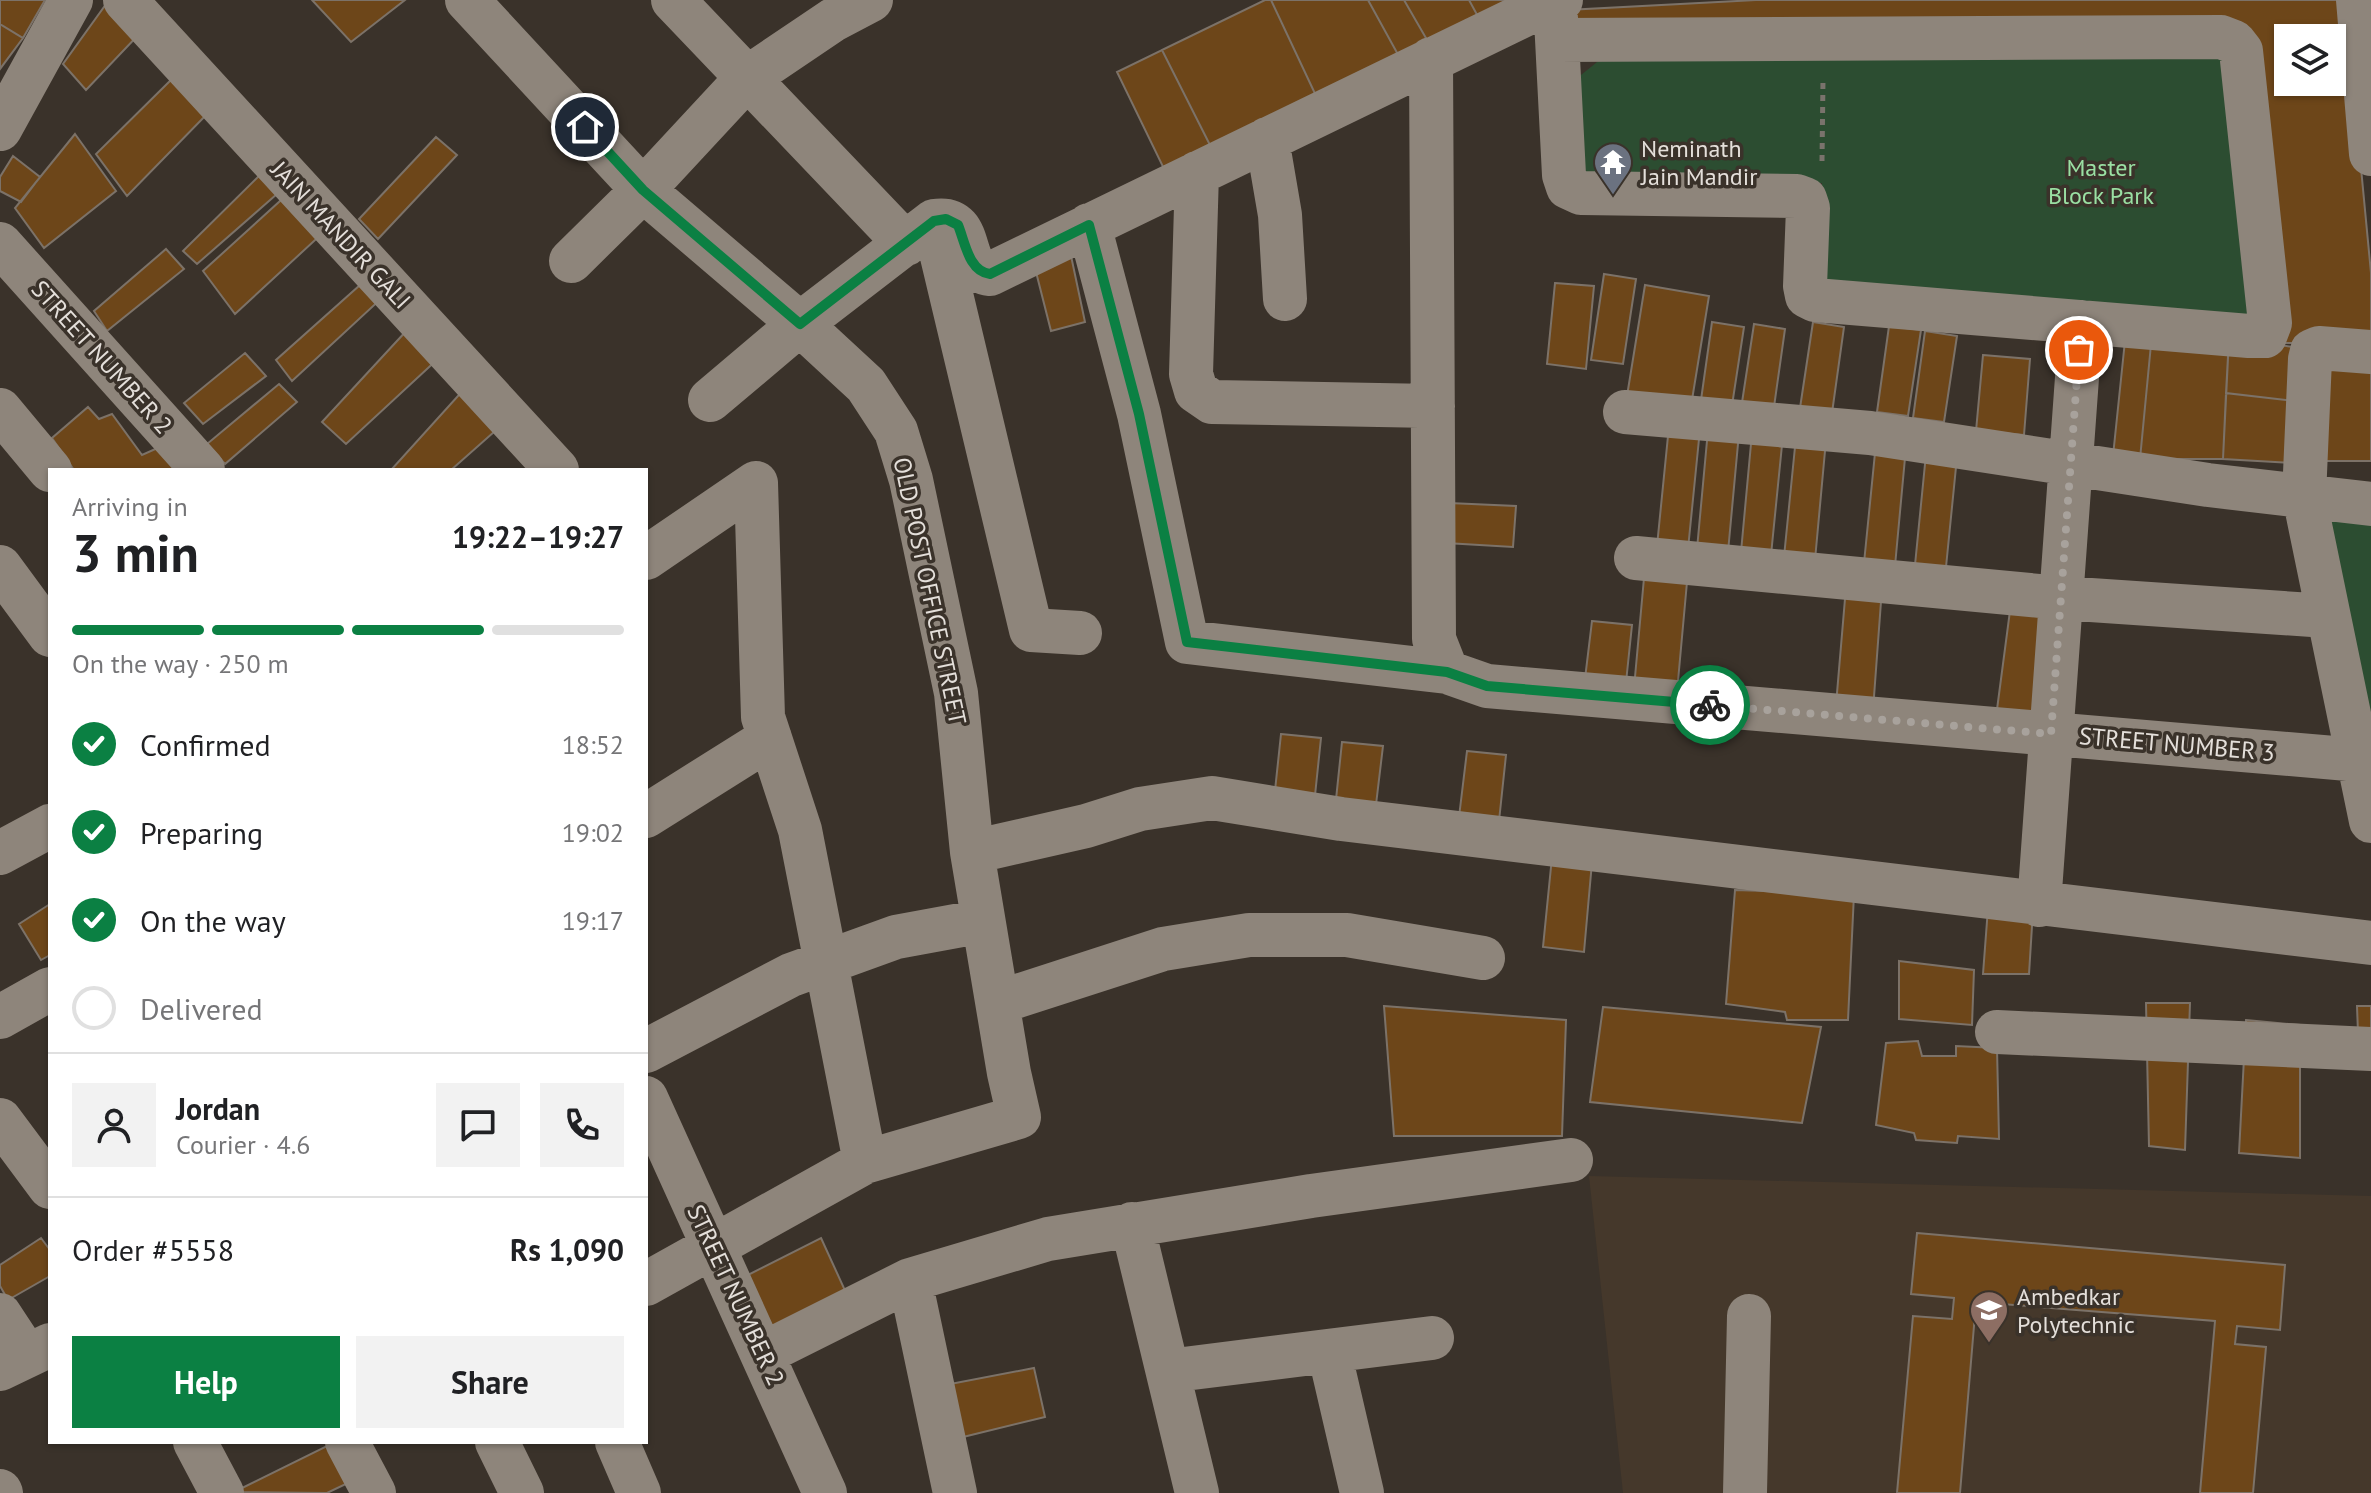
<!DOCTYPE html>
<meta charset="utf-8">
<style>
:root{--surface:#fff;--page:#f2f2f2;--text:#202124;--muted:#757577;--line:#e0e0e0;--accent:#0b8043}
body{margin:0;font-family:"PT Sans",sans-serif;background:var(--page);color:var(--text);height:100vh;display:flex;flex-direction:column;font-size:30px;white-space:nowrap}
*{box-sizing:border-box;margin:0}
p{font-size:26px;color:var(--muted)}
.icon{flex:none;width:44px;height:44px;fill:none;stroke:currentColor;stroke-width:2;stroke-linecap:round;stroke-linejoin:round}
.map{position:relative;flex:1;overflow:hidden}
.sheet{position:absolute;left:48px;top:468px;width:600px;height:976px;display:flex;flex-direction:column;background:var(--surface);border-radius:0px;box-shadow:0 2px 6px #0004}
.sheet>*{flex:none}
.buttons{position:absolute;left:2274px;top:24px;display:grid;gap:16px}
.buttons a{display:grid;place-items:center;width:72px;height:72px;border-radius:0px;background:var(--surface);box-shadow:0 2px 6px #0004;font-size:40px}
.pin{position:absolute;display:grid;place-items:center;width:68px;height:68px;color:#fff;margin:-34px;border:4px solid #fff;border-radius:50%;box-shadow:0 2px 8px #0007}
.courier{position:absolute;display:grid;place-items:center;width:80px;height:80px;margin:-40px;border:6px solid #0b8043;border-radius:50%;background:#fff;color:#222;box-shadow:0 2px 10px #0007}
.summary em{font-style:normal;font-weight:600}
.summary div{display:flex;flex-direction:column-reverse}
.summary{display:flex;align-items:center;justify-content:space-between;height:136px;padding:0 24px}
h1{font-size:52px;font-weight:600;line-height:60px}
.bar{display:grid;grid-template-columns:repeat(4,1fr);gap:12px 8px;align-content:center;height:96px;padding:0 24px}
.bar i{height:10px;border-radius:6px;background:var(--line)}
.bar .current{background:var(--accent)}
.bar p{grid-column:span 4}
.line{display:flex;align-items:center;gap:20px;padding:0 24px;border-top:2px solid var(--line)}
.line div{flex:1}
.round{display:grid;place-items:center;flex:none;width:84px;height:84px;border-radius:0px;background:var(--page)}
ol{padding:0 24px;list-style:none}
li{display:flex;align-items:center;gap:24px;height:88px}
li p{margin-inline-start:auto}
li .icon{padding:8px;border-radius:50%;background:var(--accent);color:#fff;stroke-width:4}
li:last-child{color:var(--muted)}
li i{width:44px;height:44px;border:4px solid var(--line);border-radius:50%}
.cta{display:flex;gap:16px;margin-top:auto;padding:16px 24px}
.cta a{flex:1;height:92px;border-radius:0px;background:var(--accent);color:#fff;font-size:32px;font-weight:600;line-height:92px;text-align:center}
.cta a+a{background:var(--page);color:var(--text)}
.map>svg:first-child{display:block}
</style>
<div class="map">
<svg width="2371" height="1493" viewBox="0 0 2371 1493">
<rect width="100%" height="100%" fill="#3a322a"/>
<path fill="#45382b" d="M1589 1176 2371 1196V1493H1623Z"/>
<path fill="#2c4d31" d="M1612 50H2225L2258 331 1819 285 1822 183 1586 179 1576 79Z
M2318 504 2371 511V751Z"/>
<path fill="#6d4619" stroke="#7c7268" stroke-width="2" fill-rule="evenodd" d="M0 0H45L23 38 0 24Z
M109 0 142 31 86 90 63 64Z
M312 0H405L351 42Z
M1265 0H1271L1318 100 1213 151 1162 50Z
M1271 0H1368L1401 60 1318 100Z
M1368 0H1404L1430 45 1401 60Z
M1404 0H1469L1481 22 1430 45Z
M1469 0H1524L1481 22Z
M1756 0H2345L2371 273V343H2280L2246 26 1568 30 1567 10ZM2288 38H2332V82H2288Z
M0 24 23 38 0 69Z
M1162 50 1213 151 1167 175 1117 72Z
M175 76 211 110 127 196 96 154Z
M75 134 116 191 44 248 15 208Z
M436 137 457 155 378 239 359 219Z
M13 156 40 177 21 202 0 191V177Z
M268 167 285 187 197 264 183 251Z
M290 192 327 229 235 314 203 271Z
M166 249 184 269 107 331 94 311Z
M1070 251 1085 322 1051 331 1035 268Z
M1604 274 1636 279 1623 364 1591 360Z
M369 277 384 296 292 381 276 360Z
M1555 283 1594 286 1586 369 1547 364Z
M1645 285 1709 296 1691 406 1627 396Z
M1712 322 1744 327 1731 412 1700 407Z
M1813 322 1844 327 1832 413 1800 408Z
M1754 324 1785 329 1773 414 1741 409Z
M1889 326 1921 330 1908 416 1877 412Z
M409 328 441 356 346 444 322 422Z
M1925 331 1957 336 1944 422 1913 418Z
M2126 331 2152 334 2140 459 2113 456Z
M2152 334 2229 338 2223 459H2140Z
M2229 338 2293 347 2294 401 2226 393Z
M245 353 266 376 203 424 184 403Z
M1983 355 2030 359 2024 435 1976 431Z
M2371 361V461H2324L2321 365Z
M279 384 297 402 225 464 207 444Z
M467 386 503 424 451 470H391Z
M2226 393 2294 401 2293 463 2223 459Z
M88 407 99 419 112 414 142 455 162 446 182 470H74L52 438Z
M1669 426 1700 429 1688 549 1657 546Z
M1708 430 1739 433 1728 552 1697 549Z
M1752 433 1783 435 1771 555 1741 552Z
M1796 437 1826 440 1815 560 1784 557Z
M1876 443 1906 447 1895 566 1864 563Z
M1926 454 1957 457 1945 577 1914 575Z
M1449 503 1516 506 1513 547 1446 543Z
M1645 567 1688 571 1677 692 1634 688Z
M1846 587 1882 588 1873 710 1836 705Z
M2011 603 2054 607 2044 727 1996 717Z
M1592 621 1632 625 1625 692 1584 687Z
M1281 734 1321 738 1314 805 1274 800Z
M1342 742 1383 746 1375 813 1335 809Z
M1467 751 1506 755 1499 821 1459 817Z
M1552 857 1592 862 1584 952 1543 947Z
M1735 890 1854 894 1848 1020H1787L1785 1012 1726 1004Z
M50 904V955L41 960 19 924Z
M1988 908 2033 910 2029 974H1983Z
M1899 961 1974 970 1972 1025 1899 1019Z
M2146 1003H2190L2185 1150 2149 1146Z
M1384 1006 1566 1020 1562 1136H1394Z
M2357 1006H2371V1061L2359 1060Z
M1603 1007 1821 1027 1802 1123 1590 1102Z
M2246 1020 2300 1025V1158L2239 1153Z
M1918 1041 1922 1056H1956V1046L1997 1048 1999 1139 1958 1136 1957 1143 1916 1140 1914 1133 1876 1125 1886 1043Z
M1917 1233 2285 1265 2280 1330 2237 1326 2235 1344 2266 1347 2253 1493H2200L2215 1321 1976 1302 1960 1493H1897L1913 1316 1952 1319 1954 1298 1911 1294Z
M41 1238 50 1250V1276L8 1300 0 1286V1265Z
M821 1238 848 1297 768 1345 736 1281Z
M1034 1368 1045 1417 959 1438 945 1385Z
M331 1444 350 1482 327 1493 234 1492Z"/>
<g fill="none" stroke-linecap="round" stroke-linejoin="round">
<path stroke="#7a736c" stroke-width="5" stroke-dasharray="6 6" stroke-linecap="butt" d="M1822 161 1823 79"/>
<path stroke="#8e857b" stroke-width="44" d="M125 0 557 470
M467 0 643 190 800 324 866 385 896 431 911 480 956 693 972 852 1009 1073 1019 1117 865 1162 646 1284
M673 0 906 244
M1555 0 1564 175 1568 187 1581 193 1797 196 1805 199 1808 208 1805 286 1807 296 1815 300 2249 336H2265L2270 323 2241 51 2234 42 2221 37 1557 40
M2358 0 2371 154
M1431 59 1434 639 1447 672 1487 686 2371 761
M0 129 71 0
M1267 139 1280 215 1285 299
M1197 173 1191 374 1196 391 1212 402 1433 406
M1089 225 1139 414 1187 642 1447 672
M935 227 1031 630 1080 633
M0 244 203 470
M571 261 643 190 747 78 833 20 871 0
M2371 352 2319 348 2312 351 2310 359 2304 496 2371 821
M710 400 800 324 934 221C978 214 956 271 990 274L1555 0H1561
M0 410 50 470
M1625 412 1870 433 2208 485 2371 504
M756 483 763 717 800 830 865 1162
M646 558 756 483
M1636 558 2061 598 2327 616
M0 567 50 635
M646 816 770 738
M972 852 1086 826 1140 809 1212 798 1341 819 2371 943
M0 853 50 826
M2039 905 2081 322
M999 1002 1163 949 1249 935H1347L1483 958
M0 1017 50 989
M1997 1032 2371 1049
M646 1051 791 975 896 937 983 921
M646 1098 825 1493
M0 1120 50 1187
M1132 1224 1197 1493
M910 1280 955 1493
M0 1315 27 1356
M1329 1351 1362 1493
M764 1353 910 1280 1048 1239 1311 1196 1571 1160
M0 1369 50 1345
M1168 1371 1432 1338
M195 1442 222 1493
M347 1442 374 1493
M497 1442 522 1493
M617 1442 639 1493
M0 1491 1 1493
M1745 1493 1749 1316"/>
</g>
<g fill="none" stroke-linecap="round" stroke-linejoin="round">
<path stroke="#a8a29c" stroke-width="8" stroke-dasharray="0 14.4" d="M1710 705 2051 734 2079 350"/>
<path stroke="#0b8043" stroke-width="10" d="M585 127 643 190 800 324 934 221 946 219 958 225C965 242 969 272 990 274L1089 225 1139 414 1187 642 1447 672 1487 686 1710 705"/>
</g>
<defs>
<symbol id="temple-pin" viewBox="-11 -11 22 30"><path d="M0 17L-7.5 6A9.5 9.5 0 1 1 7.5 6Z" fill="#6b7280" stroke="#3a322a"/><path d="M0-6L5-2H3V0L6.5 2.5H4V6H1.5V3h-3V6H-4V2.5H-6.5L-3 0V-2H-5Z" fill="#fff"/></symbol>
<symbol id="university-pin" viewBox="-11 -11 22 30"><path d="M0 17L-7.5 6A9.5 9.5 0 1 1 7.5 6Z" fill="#8d6e63" stroke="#3a322a"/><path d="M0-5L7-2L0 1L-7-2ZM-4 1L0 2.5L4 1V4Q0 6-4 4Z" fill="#fff"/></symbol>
</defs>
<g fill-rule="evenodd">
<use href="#temple-pin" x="1591" y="140" width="44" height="60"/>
<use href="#university-pin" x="1967" y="1288" width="44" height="60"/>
</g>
<g text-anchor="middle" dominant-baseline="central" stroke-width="7" stroke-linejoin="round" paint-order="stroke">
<g font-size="24" fill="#e4dfda" stroke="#3a322a" text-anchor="start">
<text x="1641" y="148">Neminath<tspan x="1641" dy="28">Jain Mandir</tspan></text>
<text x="2017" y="1296">Ambedkar<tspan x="2017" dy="28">Polytechnic</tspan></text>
</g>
<g font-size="24" fill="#9ae0a3" stroke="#3a322a">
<text x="2101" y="167">Master<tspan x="2101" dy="28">Block Park</tspan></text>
</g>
<g font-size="24" fill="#e4dfda" stroke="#3a322a">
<text transform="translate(341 235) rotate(47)">JAIN MANDIR GALI</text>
<text transform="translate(102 357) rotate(48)">STREET NUMBER 2</text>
<text transform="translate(930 591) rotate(78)">OLD POST OFFICE STREET</text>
<text transform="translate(2177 744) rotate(5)">STREET NUMBER 3</text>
<text transform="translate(736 1295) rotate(65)">STREET NUMBER 2</text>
</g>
</g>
</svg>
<div class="buttons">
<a><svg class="icon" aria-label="layers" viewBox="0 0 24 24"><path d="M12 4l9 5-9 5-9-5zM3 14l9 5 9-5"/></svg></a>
</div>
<div class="pin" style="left:2079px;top:350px;background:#ea580c"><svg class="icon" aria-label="bag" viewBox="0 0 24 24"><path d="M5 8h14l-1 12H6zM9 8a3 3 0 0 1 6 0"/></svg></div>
<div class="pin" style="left:585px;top:127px;background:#1f2937"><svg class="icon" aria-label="home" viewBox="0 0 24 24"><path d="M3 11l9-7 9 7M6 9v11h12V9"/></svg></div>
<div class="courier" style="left:1710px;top:705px"><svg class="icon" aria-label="bike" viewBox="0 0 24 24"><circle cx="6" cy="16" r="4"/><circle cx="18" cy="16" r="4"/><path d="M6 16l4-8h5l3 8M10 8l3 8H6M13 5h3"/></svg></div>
<section class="sheet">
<div class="summary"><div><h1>3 min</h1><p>Arriving in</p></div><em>19:22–19:27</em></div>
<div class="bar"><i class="current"></i><i class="current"></i><i class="current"></i><i></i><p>On the way · 250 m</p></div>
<ol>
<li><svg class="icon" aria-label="check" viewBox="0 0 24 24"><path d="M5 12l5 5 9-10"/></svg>Confirmed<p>18:52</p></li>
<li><svg class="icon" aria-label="check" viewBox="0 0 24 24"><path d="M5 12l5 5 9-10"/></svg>Preparing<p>19:02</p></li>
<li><svg class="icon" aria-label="check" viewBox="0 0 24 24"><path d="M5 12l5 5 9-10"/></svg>On the way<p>19:17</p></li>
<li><i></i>Delivered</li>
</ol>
<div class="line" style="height:144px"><a class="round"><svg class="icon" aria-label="person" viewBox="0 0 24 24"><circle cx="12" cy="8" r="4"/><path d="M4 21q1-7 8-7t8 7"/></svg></a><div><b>Jordan</b><p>Courier · 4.6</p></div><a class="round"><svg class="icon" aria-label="chat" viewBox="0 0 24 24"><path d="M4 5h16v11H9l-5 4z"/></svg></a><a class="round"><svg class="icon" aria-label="phone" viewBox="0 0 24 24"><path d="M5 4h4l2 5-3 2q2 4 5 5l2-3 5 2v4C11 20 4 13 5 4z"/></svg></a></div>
<div class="line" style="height:104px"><div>Order #5558</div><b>Rs 1,090</b></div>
<div class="cta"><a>Help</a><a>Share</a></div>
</section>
</div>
